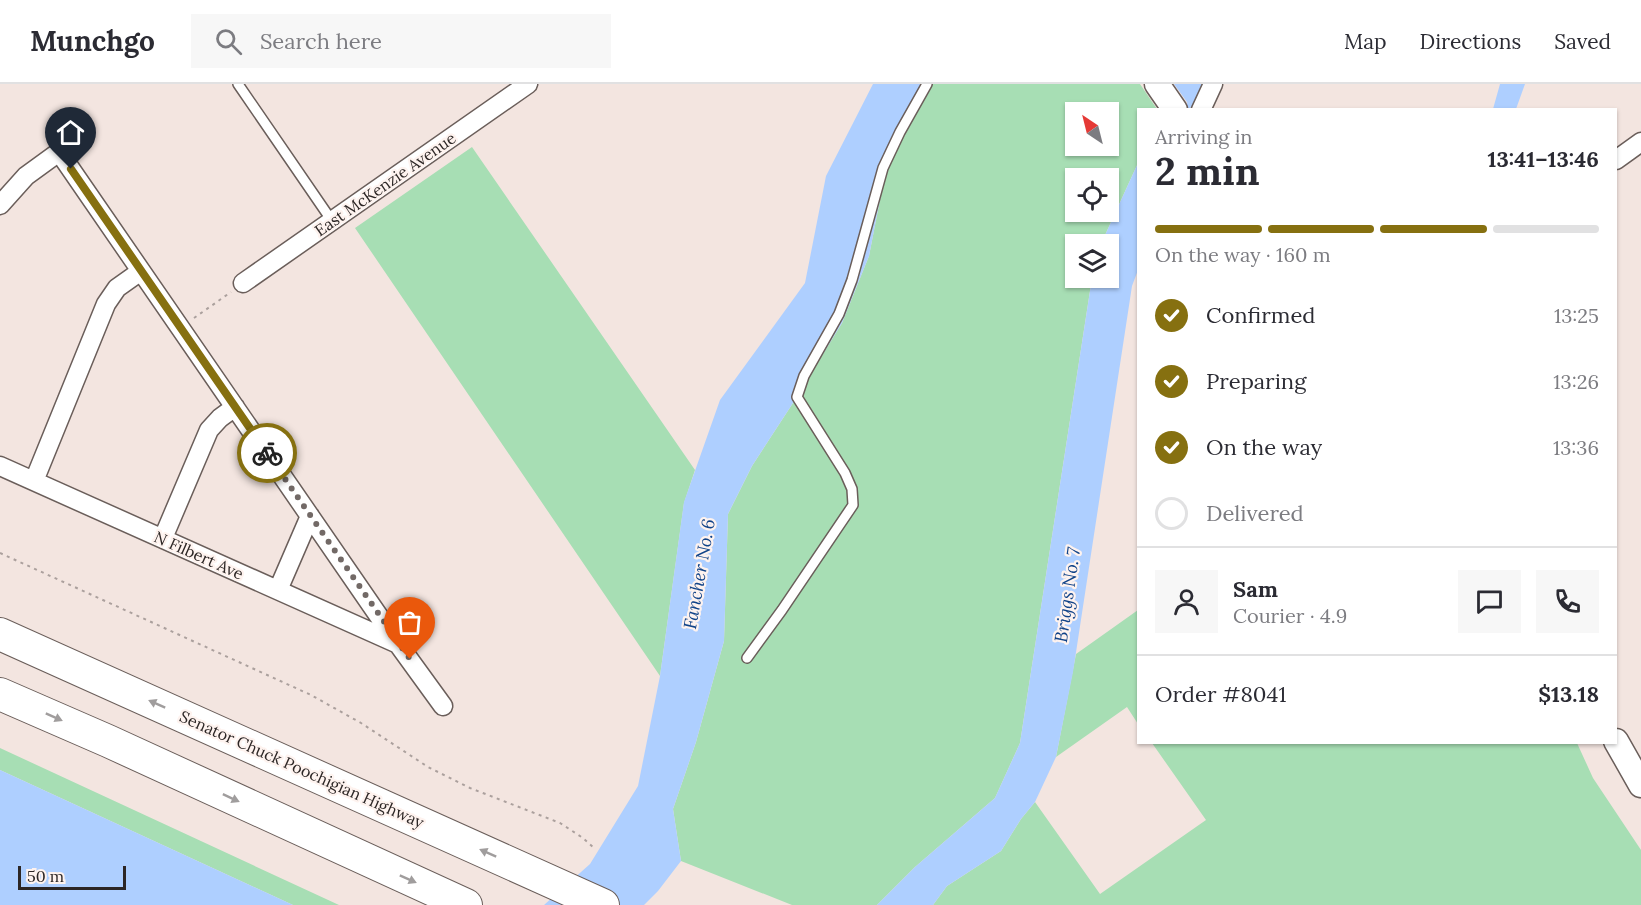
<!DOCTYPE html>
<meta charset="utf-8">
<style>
:root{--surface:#fff;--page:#f7f7f7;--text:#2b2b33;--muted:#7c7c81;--line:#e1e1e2;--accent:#867010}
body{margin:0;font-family:Lora,serif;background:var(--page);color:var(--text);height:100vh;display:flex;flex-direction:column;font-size:22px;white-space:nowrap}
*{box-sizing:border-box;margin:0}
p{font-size:20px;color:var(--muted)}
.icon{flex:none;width:33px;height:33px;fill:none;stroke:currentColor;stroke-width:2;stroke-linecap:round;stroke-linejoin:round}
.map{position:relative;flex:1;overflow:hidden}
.sheet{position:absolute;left:1137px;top:24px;width:480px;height:636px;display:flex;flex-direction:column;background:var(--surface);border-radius:0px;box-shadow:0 2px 4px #0004}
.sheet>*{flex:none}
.needle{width:39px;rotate:325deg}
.fabs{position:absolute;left:1065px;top:18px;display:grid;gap:12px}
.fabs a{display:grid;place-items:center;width:54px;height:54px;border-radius:0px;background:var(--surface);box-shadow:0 2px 4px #0004;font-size:30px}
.scale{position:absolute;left:18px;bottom:15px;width:108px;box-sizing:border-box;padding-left:6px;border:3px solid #2c2625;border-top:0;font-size:16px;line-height:21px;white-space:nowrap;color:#2c2625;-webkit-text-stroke:4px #fef3ef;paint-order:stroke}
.pin{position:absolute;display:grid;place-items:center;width:51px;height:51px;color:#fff;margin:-62px -26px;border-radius:50% 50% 50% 0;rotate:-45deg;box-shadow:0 0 6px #0007}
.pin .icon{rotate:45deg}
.courier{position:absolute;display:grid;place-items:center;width:60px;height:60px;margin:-30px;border:4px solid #867010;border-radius:50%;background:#fff;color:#222;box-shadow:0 2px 8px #0007}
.headline em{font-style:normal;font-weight:800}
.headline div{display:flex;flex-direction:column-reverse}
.headline{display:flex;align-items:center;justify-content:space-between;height:102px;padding:0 18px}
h1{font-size:39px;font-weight:800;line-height:45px}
.bar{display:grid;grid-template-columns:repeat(4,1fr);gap:9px 6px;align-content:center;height:72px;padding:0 18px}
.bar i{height:8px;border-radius:4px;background:var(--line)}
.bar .selected{background:var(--accent)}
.bar p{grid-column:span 4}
.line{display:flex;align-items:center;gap:15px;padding:0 18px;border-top:2px solid var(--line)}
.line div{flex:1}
.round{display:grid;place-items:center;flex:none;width:63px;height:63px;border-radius:0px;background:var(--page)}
ol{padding:0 18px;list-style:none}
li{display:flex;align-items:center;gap:18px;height:66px}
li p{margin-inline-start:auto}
li .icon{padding:6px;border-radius:50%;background:var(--accent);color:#fff;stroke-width:4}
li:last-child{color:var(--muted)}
li i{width:33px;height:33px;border:3px solid var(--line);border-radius:50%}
header{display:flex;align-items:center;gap:36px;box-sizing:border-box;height:84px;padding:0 30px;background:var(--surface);border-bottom:2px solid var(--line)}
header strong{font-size:28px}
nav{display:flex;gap:33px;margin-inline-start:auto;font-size:21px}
.search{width:420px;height:54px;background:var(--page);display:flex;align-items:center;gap:15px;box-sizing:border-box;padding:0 21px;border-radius:0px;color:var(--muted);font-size:22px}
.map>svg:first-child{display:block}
</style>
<header>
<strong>Munchgo</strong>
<div class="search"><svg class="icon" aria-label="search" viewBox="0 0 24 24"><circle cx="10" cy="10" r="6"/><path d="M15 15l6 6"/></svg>Search here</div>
<nav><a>Map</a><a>Directions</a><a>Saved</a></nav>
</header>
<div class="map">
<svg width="1641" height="821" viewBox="0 0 1641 821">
<rect width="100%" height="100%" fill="#f3e5e0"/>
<path fill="#a7deb4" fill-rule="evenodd" d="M931 0H1140L1157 25 1138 26V79L1101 160H1076V194H1092L1020 659 995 714 915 783 877 821H792L681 777 673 725 696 658 724 557 728 430 752 382 791 322 842 239 869 172 886 85 925 9ZM1076 28H1108V62H1076ZM1076 94H1108V128H1076Z
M472 63 695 386 684 419 660 592 355 144Z
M1138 526V640L1127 623 1056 673 1076 570Z
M1152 659H1577L1593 694 1641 766V821H933L947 802 1001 767 1021 735 1035 718 1100 810 1206 736Z
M0 664 339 821H293L0 686Z"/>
<path fill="#aecfff" d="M873 0H931L925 9 886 85 869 172 842 239 791 322 752 382 728 430 724 557 696 658 673 725 681 777 658 807 644 821H544L590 780 638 702 660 592 684 418 720 316 805 199 826 92Z
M1174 0H1216L1204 26 1192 25Z
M1500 0H1525L1516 25H1493Z
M1138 79V186L1132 202 1073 588 1056 673 1035 718 1021 735 1001 767 947 802 933 821H877L915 783 995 714 1020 659 1092 194H1108V160H1101Z
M0 686 293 821H0Z"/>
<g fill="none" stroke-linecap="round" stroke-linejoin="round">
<path stroke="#aecfff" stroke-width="4.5" d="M1187 26 1191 16"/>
<defs>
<path id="lane" d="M238 0 332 137
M747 574 782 526 853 421 852 405 845 389 797 313 804 292 839 230 852 196 883 84 900 48 927 0"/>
<path id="street" d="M1201 26 1213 0
M1616 76 1641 58
M0 121 26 92 59 68 398 560 443 622
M243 199 528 0
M0 382 398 560
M34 397 106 220 117 204 141 187
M163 454 209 346 220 334 235 323
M278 506 310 432"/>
<path id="secondary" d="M1157 0 1175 26
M1616 657 1641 701"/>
<path id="highway" d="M0 550 603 821
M0 610 108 657 466 821"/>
</defs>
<use href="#lane" stroke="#6a5e5a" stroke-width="12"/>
<use href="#street" stroke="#6a5e5a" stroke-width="21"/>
<use href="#secondary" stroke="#6a5e5a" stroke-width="27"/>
<use href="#highway" stroke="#6a5e5a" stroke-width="34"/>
<path stroke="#aba09d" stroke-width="2" stroke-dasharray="3 4.5" stroke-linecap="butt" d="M194 234 231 208
M0 469 311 611 361 639 428 683 470 704 560 739 583 754 595 765"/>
<use href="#lane" stroke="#fff" stroke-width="9"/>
<use href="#street" stroke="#fff" stroke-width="18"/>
<use href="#secondary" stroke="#fff" stroke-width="24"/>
<use href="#highway" stroke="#fff" stroke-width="32"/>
</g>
<defs><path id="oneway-solid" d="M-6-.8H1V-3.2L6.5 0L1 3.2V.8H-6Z" transform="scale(1.5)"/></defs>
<g fill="#a09d9d">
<use href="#oneway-solid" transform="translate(157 620) rotate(-156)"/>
<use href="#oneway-solid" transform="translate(54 633) rotate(24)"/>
<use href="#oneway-solid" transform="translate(231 714) rotate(25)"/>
<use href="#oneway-solid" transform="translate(488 769) rotate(-156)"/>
<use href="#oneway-solid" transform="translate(408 795) rotate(24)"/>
</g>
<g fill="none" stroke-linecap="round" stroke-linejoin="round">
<path stroke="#726966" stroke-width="6" stroke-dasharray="0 10.8" d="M267 369 410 575"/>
<path stroke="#867010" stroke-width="8" d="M71 85 267 369"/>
</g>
<g text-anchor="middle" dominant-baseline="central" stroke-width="4.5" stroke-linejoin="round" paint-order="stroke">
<g font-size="16" fill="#2c2625" stroke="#fef3ef">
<text transform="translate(385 100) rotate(-35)">East McKenzie Avenue</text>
<text transform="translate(199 471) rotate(24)">N Filbert Ave</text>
<text transform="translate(302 685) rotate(24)">Senator Chuck Poochigian Highway</text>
</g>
<g font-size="18" font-style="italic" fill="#114388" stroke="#fef3ef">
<text transform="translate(699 490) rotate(-80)">Fancher No. 6</text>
<text transform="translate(1067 511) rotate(-82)">Briggs No. 7</text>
</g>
</g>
</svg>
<div class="fabs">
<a><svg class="needle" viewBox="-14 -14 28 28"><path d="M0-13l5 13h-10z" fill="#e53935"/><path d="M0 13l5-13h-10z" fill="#7c7c81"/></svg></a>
<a><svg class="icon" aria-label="locate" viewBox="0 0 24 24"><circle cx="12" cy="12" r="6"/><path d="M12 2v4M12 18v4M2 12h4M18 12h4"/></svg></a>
<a><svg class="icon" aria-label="layers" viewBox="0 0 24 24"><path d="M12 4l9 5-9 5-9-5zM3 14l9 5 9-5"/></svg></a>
</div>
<div class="scale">50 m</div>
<div class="pin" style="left:410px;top:575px;background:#ea580c"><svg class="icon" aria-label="bag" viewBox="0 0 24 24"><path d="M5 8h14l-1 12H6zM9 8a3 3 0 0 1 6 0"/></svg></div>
<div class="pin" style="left:71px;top:85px;background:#1f2937"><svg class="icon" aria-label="home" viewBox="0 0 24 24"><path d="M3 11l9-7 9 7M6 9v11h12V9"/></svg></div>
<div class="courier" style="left:267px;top:369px"><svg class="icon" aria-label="bike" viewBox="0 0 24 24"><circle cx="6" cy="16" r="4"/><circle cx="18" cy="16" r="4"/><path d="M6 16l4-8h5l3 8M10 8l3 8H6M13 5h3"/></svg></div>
<section class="sheet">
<div class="headline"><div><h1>2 min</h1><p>Arriving in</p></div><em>13:41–13:46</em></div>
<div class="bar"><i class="selected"></i><i class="selected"></i><i class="selected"></i><i></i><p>On the way · 160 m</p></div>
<ol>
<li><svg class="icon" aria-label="check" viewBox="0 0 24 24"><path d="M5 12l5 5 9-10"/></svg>Confirmed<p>13:25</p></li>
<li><svg class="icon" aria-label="check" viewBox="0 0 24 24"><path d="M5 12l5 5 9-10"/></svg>Preparing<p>13:26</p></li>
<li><svg class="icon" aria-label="check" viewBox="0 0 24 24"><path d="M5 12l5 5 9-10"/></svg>On the way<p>13:36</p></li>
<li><i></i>Delivered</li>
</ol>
<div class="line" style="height:108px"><a class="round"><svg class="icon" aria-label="person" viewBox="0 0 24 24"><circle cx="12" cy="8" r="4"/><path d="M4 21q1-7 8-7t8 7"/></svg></a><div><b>Sam</b><p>Courier · 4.9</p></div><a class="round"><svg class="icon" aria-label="chat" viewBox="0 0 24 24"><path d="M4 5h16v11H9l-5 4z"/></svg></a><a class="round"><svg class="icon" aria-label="phone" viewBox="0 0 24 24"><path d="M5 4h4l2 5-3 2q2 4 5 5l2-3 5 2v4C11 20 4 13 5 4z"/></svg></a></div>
<div class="line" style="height:78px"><div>Order #8041</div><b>$13.18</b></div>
</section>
</div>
